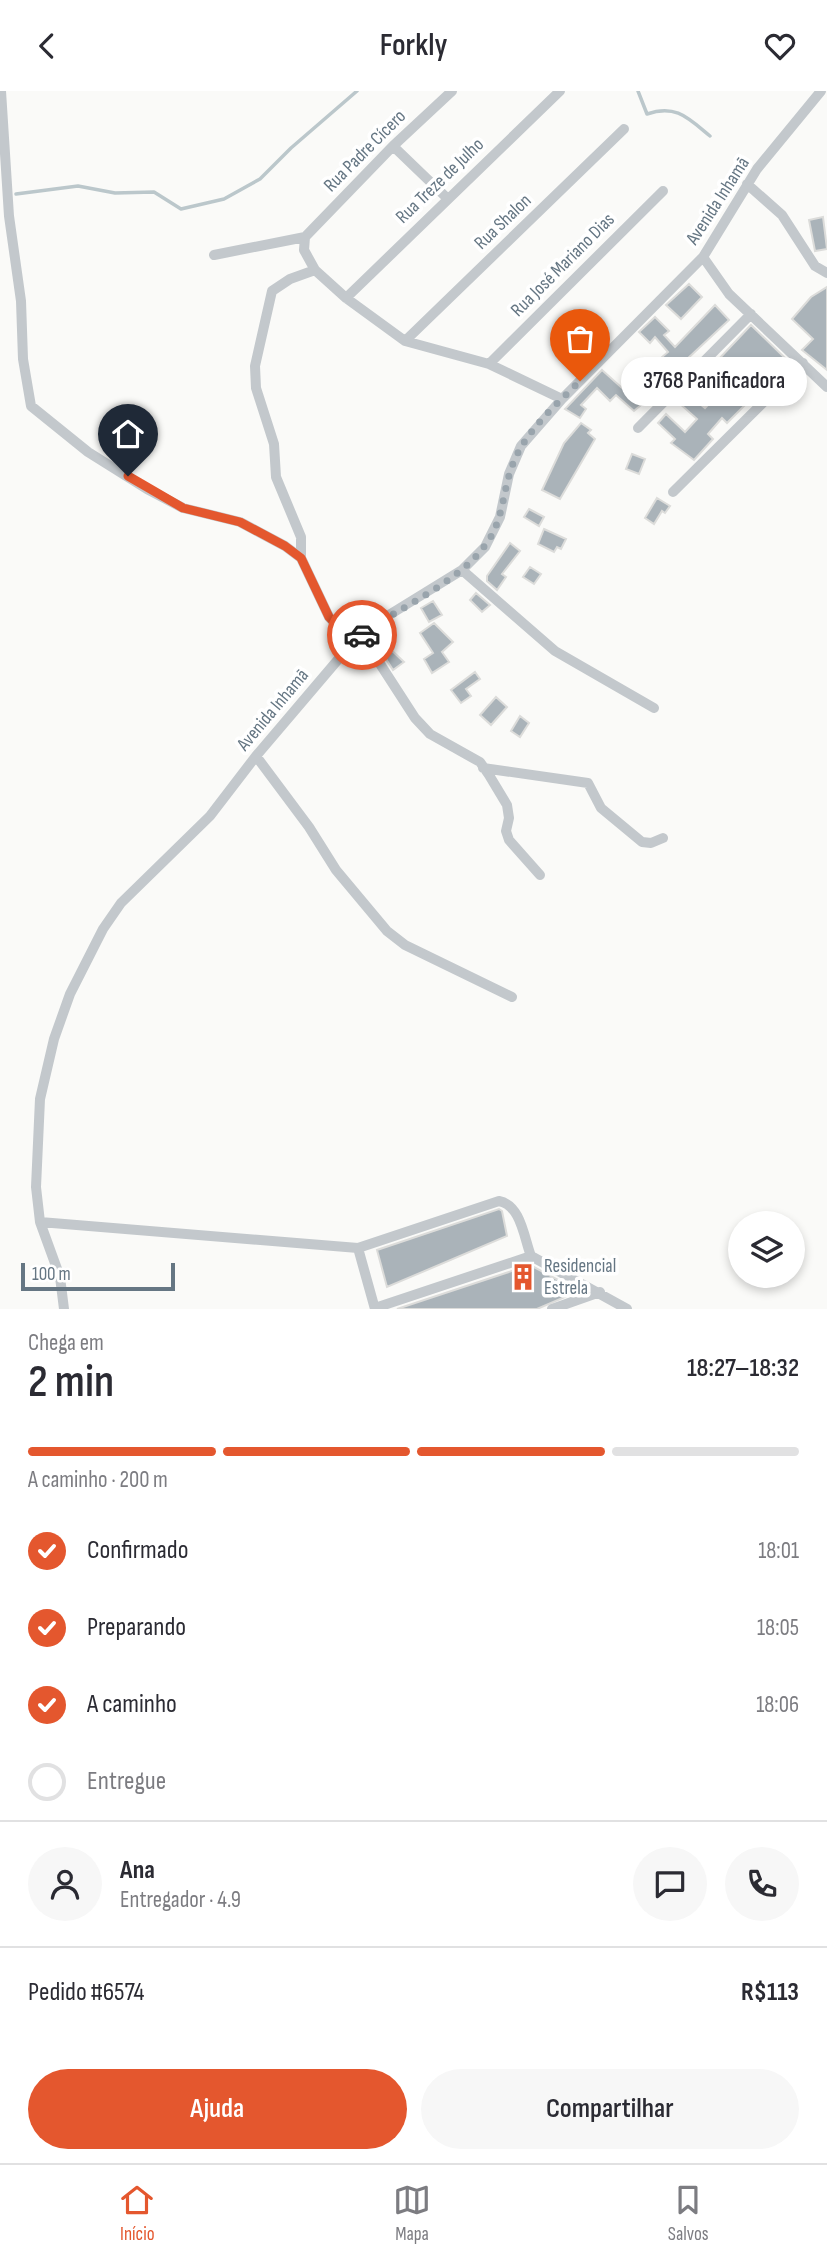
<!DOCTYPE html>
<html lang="pt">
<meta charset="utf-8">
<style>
:root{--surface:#fff;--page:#f7f7f7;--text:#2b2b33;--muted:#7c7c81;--line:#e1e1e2;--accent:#e4572e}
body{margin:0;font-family:"Sofia Sans Condensed",sans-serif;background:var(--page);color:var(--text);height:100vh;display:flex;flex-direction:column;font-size:26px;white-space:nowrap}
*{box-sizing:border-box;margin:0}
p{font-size:23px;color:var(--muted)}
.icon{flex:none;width:38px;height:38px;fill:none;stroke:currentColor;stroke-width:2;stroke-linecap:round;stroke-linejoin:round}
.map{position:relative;height:1218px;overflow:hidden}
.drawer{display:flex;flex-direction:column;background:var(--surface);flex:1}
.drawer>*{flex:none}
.tools{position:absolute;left:728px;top:1120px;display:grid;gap:14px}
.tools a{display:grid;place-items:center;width:77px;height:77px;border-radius:50%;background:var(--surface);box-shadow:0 4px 10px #0003;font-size:35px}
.scale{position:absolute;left:21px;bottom:18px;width:154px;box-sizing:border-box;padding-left:7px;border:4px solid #657683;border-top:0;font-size:19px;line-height:24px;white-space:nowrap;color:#657683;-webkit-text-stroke:5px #fff;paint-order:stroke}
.pin{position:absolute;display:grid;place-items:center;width:60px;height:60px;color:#fff;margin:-72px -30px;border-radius:50% 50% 50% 0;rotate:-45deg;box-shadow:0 0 7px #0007}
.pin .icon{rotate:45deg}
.courier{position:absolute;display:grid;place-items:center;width:70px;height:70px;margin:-35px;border:5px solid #e4572e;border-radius:50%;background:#fff;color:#222;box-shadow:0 2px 9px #0007}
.bubble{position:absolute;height:49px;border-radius:24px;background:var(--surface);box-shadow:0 4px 10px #0003;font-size:23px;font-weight:600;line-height:49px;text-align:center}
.summary em{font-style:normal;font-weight:600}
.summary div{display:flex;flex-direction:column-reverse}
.summary{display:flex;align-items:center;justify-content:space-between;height:119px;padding:0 28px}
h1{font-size:46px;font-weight:600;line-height:52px}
.bar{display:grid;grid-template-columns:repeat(4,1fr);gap:10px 7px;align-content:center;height:84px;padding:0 28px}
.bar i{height:9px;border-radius:5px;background:var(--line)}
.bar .current{background:var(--accent)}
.bar p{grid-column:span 4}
.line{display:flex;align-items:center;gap:18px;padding:0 28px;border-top:2px solid var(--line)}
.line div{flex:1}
.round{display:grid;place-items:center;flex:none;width:74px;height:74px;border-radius:37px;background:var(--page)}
ol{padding:0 28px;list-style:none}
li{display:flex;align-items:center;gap:21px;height:77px}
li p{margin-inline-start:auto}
li .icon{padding:7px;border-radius:50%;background:var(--accent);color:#fff;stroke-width:4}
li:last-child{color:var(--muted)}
li i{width:38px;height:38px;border:4px solid var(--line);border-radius:50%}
.button{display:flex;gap:14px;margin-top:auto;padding:14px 28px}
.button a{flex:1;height:80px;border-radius:42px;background:var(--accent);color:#fff;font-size:28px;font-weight:600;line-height:80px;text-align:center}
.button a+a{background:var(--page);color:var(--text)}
header{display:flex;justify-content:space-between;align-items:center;height:91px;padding:0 28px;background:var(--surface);font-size:32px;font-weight:600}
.tabs{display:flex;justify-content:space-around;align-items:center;height:98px;border-top:2px solid var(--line);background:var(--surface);font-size:19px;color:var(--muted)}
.tabs a{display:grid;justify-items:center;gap:4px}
.tabs .current{color:var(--accent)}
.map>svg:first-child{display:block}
</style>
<header><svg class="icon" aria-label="back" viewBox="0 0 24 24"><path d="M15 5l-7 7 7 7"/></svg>Forkly<svg class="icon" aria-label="heart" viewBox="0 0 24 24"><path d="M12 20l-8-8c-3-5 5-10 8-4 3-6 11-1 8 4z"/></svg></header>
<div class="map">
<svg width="827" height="1218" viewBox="0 0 827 1218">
<rect width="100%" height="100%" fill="#fafaf8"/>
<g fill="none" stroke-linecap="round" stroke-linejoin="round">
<path stroke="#bbc7cb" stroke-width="3.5" d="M638 0 647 23C676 13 688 27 710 45
M16 103 78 95 115 102 154 101 181 118 224 108 260 88 291 57 357 0"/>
</g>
<path fill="#aab3b9" stroke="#dcdcda" stroke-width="2" fill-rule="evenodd" d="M823 126 827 158 815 160 809 129Z
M689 193 702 206 681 228 666 214Z
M827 196V279L802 259 813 248 792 228 811 206Z
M715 214 729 229 670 284 654 304 641 292 666 272 661 267 668 261 655 246 650 252 639 241 655 226 669 240 664 244 675 256Z
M751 234 787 269 753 300 756 303 727 332 722 327 708 343 713 348 694 369 671 352 675 348 658 332 666 323 685 341 697 328 679 312 687 302 705 317 716 305 699 289ZM744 268 757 280 745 292 733 281Z
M602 279 641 314 634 320 616 304 610 310 597 297 581 314 586 318 580 327 565 318Z
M581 332 591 339 588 342 595 348 560 408 542 399 564 352Z
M632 363 645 368 639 383 626 378Z
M657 407 670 415 665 422 662 420 654 433 645 427Z
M529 418 544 426 539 435 524 426Z
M544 438 566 448 561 458 557 456 554 461 538 453Z
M510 452 520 460 502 483 506 486 497 499 487 490V485Z
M530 476 541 483 534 493 523 486Z
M476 502 490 514 482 521 470 509Z
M433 510 442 524 429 531 421 517Z
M434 532 453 551 442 561 449 571 432 582 424 568 433 562 420 542Z
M387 555 404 571 393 579 381 560Z
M475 581 480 588 466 598 471 605 461 612 451 599Z
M496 606 507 616 491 634 480 624Z
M520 625 529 632 520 646 511 640Z
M499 1118 502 1120 507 1145 387 1196 377 1159Z
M530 1174 579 1200 537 1218H397Z"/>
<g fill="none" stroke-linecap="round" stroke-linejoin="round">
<path stroke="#c3c8cc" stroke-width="10" d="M1 0 9 125 21 210 23 268 31 315 88 361 147 398 183 417 240 431 285 455 301 467 329 526 353 551
M393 55 447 107
M747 93 782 124 815 175 827 182
M305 146 304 159 315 179 346 207 405 250 489 273 562 308
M305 146 393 55 452 0
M214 164 305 146
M703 166 729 203 827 296
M346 207 560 0
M405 250 624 38
M489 273 663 100
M638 337 751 223
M673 401 803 272
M301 467V446L276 386 274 353 256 297 255 275 272 200 290 188 315 179
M462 479 555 560 654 617
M362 545 415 627 430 643 480 671 489 684 507 714 509 727 506 740 509 749 540 784
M256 665 309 736 336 779 387 840 405 854 512 906
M483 677 588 692 601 717 642 751 651 752 663 747
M40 1131 358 1157 499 1110C521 1114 524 1147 531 1165L627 1218
M358 1157 375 1218
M375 1217 531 1165
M64 1218 60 1186 40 1131 36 1096 40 1008 54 948 70 903 103 838 121 812 210 725 256 665 353 551 389 524 462 479 485 456 500 426 509 383 521 355 562 308 703 166 757 78 821 0
M552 1218 600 1201"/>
</g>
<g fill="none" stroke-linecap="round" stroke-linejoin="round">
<path stroke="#99a4ac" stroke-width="7" stroke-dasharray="0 12.6" d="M362 544C400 515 459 492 486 453 505 428 502 396 515 368 528 338 557 313 580 290"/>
<path stroke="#e4572e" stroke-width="9" d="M128 385 183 417 240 431 285 455 301 467 329 526 353 551 362 544"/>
</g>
<defs>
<symbol id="building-bare" viewBox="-9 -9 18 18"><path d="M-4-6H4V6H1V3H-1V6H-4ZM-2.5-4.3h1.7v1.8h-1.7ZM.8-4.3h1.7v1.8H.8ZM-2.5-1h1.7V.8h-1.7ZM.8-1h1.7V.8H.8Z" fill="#e4572e" stroke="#fff" stroke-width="2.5" paint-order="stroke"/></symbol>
</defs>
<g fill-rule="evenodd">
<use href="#building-bare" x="504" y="1167" width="38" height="38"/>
</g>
<g text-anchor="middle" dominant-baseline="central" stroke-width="7" stroke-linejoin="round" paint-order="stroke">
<g font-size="19" fill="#657683" stroke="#fff">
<text transform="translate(365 60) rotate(-45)">Rua Padre Cícero</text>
<text transform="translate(440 90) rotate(-44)">Rua Treze de Julho</text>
<text transform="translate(718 110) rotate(-57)">Avenida Inhamã</text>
<text transform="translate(503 131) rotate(-44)">Rua Shalon</text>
<text transform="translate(563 174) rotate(-45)">Rua José Mariano Dias</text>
<text transform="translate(273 619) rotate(-50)">Avenida Inhamã</text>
</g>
<g font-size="19" fill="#657683" stroke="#fff" text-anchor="start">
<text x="544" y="1175">Residencial<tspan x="544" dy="22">Estrela</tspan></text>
</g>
</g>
</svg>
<div class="tools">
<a><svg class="icon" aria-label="layers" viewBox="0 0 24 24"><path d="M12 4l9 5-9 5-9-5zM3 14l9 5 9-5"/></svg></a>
</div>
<div class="scale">100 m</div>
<div class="pin" style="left:580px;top:290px;background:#ea580c"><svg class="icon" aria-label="bag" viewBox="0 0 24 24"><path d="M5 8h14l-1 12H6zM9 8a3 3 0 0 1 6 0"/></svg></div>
<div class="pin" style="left:128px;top:385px;background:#1f2937"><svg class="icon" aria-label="home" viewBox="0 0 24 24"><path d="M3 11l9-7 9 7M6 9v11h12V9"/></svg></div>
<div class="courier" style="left:362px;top:544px"><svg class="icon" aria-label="car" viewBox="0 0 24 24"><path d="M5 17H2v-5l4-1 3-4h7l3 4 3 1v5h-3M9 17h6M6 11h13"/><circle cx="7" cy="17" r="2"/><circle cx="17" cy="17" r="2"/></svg></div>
<div class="bubble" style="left:621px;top:266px;width:186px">3768 Panificadora</div>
</div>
<section class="drawer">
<div class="summary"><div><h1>2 min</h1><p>Chega em</p></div><em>18:27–18:32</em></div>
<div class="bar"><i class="current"></i><i class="current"></i><i class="current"></i><i></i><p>A caminho · 200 m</p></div>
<ol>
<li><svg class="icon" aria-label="check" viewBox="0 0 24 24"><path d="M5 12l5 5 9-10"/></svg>Confirmado<p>18:01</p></li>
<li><svg class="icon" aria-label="check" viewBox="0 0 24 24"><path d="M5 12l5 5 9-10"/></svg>Preparando<p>18:05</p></li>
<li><svg class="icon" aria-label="check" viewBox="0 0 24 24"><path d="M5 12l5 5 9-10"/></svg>A caminho<p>18:06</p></li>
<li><i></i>Entregue</li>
</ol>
<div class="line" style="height:126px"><a class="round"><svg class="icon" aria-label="person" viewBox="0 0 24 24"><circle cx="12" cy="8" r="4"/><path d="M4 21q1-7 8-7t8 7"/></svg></a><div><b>Ana</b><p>Entregador · 4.9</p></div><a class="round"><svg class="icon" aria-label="chat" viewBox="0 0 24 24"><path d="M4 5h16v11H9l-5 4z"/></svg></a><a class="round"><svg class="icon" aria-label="phone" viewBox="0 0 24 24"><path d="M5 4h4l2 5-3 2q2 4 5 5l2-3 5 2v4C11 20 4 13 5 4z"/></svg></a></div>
<div class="line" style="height:91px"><div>Pedido #6574</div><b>R$113</b></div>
<div class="button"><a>Ajuda</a><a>Compartilhar</a></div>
</section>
<nav class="tabs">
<a class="current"><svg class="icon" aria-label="home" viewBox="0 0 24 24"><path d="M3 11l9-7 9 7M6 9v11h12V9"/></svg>Início</a>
<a><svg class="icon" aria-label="map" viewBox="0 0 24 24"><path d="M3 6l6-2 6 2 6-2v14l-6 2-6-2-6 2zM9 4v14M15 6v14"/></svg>Mapa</a>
<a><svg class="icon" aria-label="saved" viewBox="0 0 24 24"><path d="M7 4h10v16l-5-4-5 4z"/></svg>Salvos</a>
</nav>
